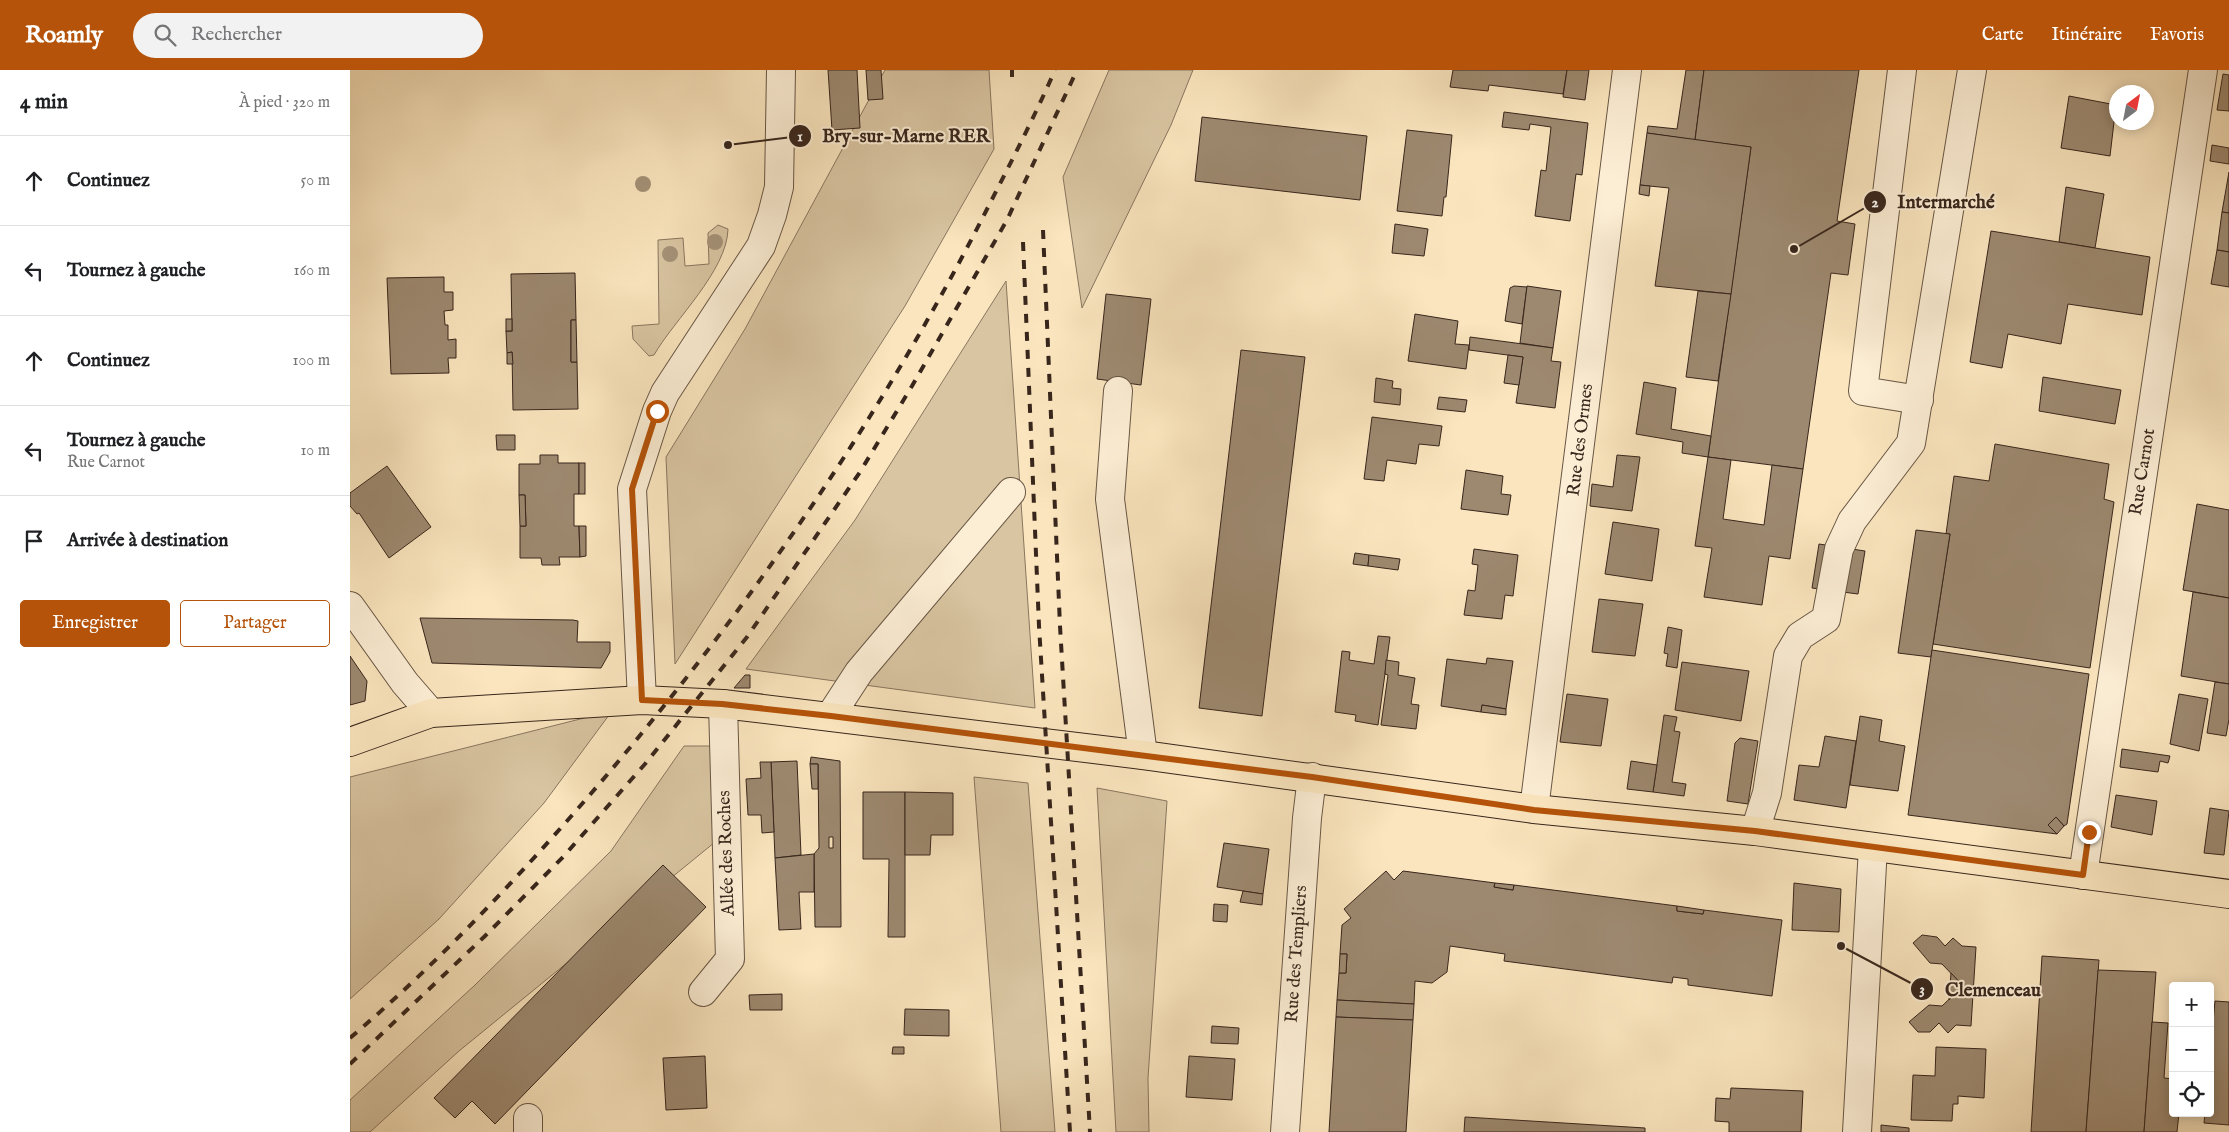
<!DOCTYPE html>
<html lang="fr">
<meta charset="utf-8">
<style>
body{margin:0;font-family:"IM FELL English",serif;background:#f2f2f2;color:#202124}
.controls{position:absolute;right:15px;bottom:15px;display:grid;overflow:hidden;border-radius:5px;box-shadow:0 2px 12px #0003}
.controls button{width:45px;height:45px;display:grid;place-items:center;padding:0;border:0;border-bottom:1px solid #e0e0e0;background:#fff;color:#202124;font:25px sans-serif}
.compass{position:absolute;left:1759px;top:15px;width:45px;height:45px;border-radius:50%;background:#fff;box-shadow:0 2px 12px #0003;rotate:32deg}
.stop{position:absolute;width:15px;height:15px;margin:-11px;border:4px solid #b45309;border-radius:50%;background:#fff}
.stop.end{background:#b45309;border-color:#fff;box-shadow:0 1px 5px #0008}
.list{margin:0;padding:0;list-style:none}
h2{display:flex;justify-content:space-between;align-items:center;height:65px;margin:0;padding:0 20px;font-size:21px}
h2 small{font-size:16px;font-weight:400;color:#757577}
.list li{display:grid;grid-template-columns:32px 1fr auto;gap:15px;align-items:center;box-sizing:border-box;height:90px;padding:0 20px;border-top:1px solid #e0e0e0}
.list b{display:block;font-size:19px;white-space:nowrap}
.list p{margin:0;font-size:16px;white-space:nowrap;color:#757577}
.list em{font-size:16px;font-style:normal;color:#757577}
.actions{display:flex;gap:10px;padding:15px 20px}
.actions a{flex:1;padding:11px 0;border:1px solid #b45309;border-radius:5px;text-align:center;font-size:18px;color:#b45309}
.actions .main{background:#b45309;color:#fff}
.icon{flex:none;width:28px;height:28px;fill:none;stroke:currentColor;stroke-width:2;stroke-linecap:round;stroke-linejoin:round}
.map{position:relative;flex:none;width:1879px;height:1062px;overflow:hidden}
header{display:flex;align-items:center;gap:30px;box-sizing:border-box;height:70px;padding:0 25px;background:#b45309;color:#fff}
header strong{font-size:24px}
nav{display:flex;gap:28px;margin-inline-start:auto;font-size:18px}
.search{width:350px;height:45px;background:#f2f2f2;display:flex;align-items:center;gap:12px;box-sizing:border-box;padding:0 18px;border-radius:28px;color:#757577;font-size:19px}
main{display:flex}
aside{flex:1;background:#fff}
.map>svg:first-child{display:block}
</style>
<header>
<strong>Roamly</strong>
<div class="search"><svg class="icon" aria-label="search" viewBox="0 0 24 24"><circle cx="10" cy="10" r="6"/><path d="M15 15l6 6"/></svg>Rechercher</div>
<nav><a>Carte</a><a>Itinéraire</a><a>Favoris</a></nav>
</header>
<main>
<aside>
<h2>4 min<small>À pied · 320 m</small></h2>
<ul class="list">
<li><svg class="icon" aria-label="ahead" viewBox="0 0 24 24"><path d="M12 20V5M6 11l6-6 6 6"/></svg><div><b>Continuez</b></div><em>50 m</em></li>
<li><svg class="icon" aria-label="left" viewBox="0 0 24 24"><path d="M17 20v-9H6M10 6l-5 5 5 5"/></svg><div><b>Tournez à gauche</b></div><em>160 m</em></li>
<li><svg class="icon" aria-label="ahead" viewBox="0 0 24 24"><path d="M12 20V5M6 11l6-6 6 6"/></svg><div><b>Continuez</b></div><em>100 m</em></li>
<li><svg class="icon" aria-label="left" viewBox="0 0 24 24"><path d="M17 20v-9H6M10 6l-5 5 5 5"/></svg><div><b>Tournez à gauche</b><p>Rue Carnot</p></div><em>10 m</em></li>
<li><svg class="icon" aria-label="arrive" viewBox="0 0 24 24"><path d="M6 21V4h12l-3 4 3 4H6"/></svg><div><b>Arrivée à destination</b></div></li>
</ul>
<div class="actions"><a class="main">Enregistrer</a><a>Partager</a></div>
</aside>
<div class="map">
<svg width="1879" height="1062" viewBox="0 0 1879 1062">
<rect width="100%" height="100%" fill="#fae5be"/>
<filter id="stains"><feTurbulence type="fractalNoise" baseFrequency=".004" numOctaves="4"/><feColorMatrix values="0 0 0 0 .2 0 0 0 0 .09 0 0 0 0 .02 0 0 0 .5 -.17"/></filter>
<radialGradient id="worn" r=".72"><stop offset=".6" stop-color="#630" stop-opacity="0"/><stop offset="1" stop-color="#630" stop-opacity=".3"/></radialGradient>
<g fill="#d9c5a2" stroke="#88765f">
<polygon points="535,0 639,0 644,79 555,236 325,594 316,387 395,259"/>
<polygon points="759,0 843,0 821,55 732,238 713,107"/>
<path d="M368,155L378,159C377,201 324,250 304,285L299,286L283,269L282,256L309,254L308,170L333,168L335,196L359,194L358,163Z"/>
<polygon points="656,211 685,638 396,599 505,450"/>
<polygon points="262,641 194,733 89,849 0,929 0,707"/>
<polygon points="334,676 372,676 370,768 109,981 20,1062 0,1062 0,1030 125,915 261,781"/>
<polygon points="624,707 678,713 705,1062 651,1062"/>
<polygon points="747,718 817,731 798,1008 799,1062 766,1062"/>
</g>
<g fill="#9d8970" stroke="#38261c" fill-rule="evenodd">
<polygon points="478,0 507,0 510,58 482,60"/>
<polygon points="516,0 531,0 533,29 518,30"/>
<polygon points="1103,0 1217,0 1213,24 1139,15 1138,21 1100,17"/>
<polygon points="1217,0 1239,0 1235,30 1213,27"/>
<polygon points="1336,0 1354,0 1345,70 1297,63 1298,56 1327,59"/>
<polygon points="1354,0 1509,0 1487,151 1505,154 1498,205 1481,203 1453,399 1358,387 1401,77 1345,70"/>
<polygon points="1873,4 1879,5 1879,41 1867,40"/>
<polygon points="1719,26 1766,35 1760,86 1711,78"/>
<polygon points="1154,42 1238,53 1232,105 1226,104 1220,151 1185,146 1191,100 1196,101 1201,57 1180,54 1179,60 1152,57"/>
<polygon points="852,47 1017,66 1010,130 845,111"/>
<polygon points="1057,60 1102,65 1096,127 1094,127 1092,146 1047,141"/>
<polygon points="1297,63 1401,77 1381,224 1305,216 1319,118 1290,115"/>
<polygon points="1862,75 1879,78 1879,94 1860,91"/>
<polygon points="1879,102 1879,143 1872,142"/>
<polygon points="1290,115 1300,116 1299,126 1289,124"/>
<polygon points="1716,117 1754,124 1745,178 1709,172"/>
<polygon points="1872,142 1879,143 1879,182 1867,180"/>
<polygon points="1045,154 1078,159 1074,186 1042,183"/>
<polygon points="1641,161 1800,187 1792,245 1718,234 1711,274 1658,264 1652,298 1620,292"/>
<polygon points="1867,180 1879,182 1879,217 1861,214"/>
<polygon points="225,203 226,250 221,250 221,292 227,292 228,339 163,340 162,282 157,283 156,261 162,261 161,204"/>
<polygon points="94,207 94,222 103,222 103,240 94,241 95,255 98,255 98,270 106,269 106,288 98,288 99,303 41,304 37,208"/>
<polygon points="1164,216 1177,217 1172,254 1155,251 1160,218"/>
<polygon points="1177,216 1211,221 1203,278 1170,273"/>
<polygon points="1348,221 1381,224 1368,311 1336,307"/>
<polygon points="756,224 801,229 791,315 747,309"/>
<polygon points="1065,244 1108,251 1105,274 1119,275 1116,299 1058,291"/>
<rect x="156" y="249" width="6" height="12"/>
<polygon points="221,250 226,250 227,292 221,292"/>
<polygon points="1120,267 1203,278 1201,291 1211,292 1205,338 1166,333 1173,287 1119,280"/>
<polygon points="891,280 955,287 912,646 849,638"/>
<polygon points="162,282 163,294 157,294 157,283"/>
<polygon points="1158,285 1173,287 1169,315 1154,313"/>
<polygon points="1693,307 1771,320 1765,354 1689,341"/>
<polygon points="1026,308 1043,311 1042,318 1051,319 1050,335 1024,332"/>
<polygon points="1294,312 1326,318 1321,359 1361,366 1358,387 1332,383 1333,372 1286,364"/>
<polygon points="1089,327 1117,330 1115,342 1087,339"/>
<polygon points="1022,347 1092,356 1089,376 1069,374 1066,394 1037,390 1034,411 1014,409"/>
<polygon points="146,365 165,365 165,380 147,380"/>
<polygon points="1645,374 1759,394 1754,429 1764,432 1740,598 1583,574 1600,464 1596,464 1604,406 1639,411"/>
<polygon points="190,385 208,385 208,393 229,393 229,424 224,424 224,456 229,456 230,487 209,487 210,495 192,495 191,488 170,488 170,456 176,456 175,425 169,425 169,394 190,394"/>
<polygon points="1267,385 1290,387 1282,441 1240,436 1242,414 1263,417"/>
<polygon points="1358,387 1381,390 1373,449 1414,455 1422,395 1453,399 1440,489 1419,486 1412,535 1354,527 1362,478 1345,476"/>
<rect x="229" y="393" width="6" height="31"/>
<polygon points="37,396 81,457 39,488 9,443 7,444 0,436 0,423"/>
<polygon points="1116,400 1153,406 1151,424 1161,425 1158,445 1111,439"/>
<polygon points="169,425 175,425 176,456 170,456"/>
<polygon points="1847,434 1879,440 1879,528 1833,520"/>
<polygon points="1263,452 1309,459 1302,511 1255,504"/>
<polygon points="229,456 236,456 236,486 230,487"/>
<polygon points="1566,460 1600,464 1581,587 1548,583"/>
<polygon points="1469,474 1515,481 1508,524 1462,518"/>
<polygon points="1124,479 1168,485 1163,526 1155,525 1152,549 1114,545 1118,520 1125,521 1128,495 1122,494"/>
<polygon points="1005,483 1019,485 1018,496 1003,494"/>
<polygon points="1019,485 1050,489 1048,500 1018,496"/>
<polygon points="1843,522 1879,528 1879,614 1831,606"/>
<polygon points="1249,529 1293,534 1285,586 1242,582"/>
<polygon points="70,548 223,550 228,551 227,572 260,572 260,582 251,598 82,593"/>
<polygon points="1318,557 1332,560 1327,598 1316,596 1318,584 1314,583"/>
<polygon points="1028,566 1040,567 1028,655 1005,651 1006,645 985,642 992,581 1000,582 999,590 1024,594"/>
<polygon points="1582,580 1739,604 1717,754 1714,756 1706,747 1698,755 1707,764 1558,745"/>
<polygon points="0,586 17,611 15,631 0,635"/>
<polygon points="1137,588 1163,591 1156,639 1132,635 1131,642 1091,636 1097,589 1136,594"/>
<polygon points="1036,590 1049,592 1048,605 1065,608 1061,634 1069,635 1066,659 1031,655 1038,605 1035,604"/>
<polygon points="1332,592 1399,601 1391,651 1325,640"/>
<polygon points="395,605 400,605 400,618 384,618"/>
<polygon points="1865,612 1879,614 1879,649 1876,666 1857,663"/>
<polygon points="1217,624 1258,629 1251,676 1210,672"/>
<polygon points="1829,624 1858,629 1849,681 1820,674"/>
<polygon points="1132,635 1156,639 1156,645 1131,642"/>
<polygon points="1314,645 1327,647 1324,661 1330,662 1322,712 1336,714 1334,726 1303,722"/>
<polygon points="1510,646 1532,650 1529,671 1555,676 1548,721 1500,715"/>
<polygon points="1475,666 1506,671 1496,738 1444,730 1449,695 1469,697"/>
<polygon points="1390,668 1408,671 1398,734 1377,731 1385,673"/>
<polygon points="1772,679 1820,686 1818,693 1810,691 1808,702 1770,697"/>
<path d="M461,687L490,691L491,857H465L464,784L469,778L468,694H460ZM479,767H483V778H479Z"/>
<polygon points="447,691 451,785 425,788 421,692"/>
<polygon points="1281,691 1307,695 1303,722 1277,719"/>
<polygon points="410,692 421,692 424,762 412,763 411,745 398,745 396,709 411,708"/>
<polygon points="460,694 468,694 468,719 462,719"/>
<polygon points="513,722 555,722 555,867 538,867 539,789 513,789"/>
<polygon points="555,722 603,723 603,765 581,765 580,785 555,785"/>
<polygon points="1766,725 1807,731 1802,765 1761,757"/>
<polygon points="1860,738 1879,741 1874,785 1854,783"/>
<polygon points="1706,747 1714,756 1707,764 1698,755"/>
<polygon points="874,773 919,779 913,824 867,817"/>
<polygon points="464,784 464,822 449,822 451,859 429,860 425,788"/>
<polygon points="313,795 356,837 145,1054 122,1031 105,1048 84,1028"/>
<polygon points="1036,801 1044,810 1053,801 1145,813 1144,817 1163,820 1164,815 1327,836 1327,841 1353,844 1354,840 1432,850 1422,926 1338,915 1338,909 1323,907 1322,913 1154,891 1155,884 1100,876 1097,902 1082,913 1065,911 1064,934 987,930 989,903 996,903 997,884 990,884 992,855 1001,848 994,839"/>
<polygon points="1145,813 1164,815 1163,820 1144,817"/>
<polygon points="1444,813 1491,819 1489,862 1442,860"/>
<polygon points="893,821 913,824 912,835 890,832"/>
<polygon points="864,834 878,835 877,852 863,851"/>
<polygon points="1327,836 1354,840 1353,844 1327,841"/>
<polygon points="1572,865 1587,867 1595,876 1603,868 1612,876 1626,877 1621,956 1606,955 1598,963 1589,953 1580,962 1568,962 1559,952 1579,935 1592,936 1613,916 1592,894 1580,893 1563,873"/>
<polygon points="990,884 997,884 996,903 989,903"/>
<polygon points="1692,886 1749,890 1736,1062 1681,1062"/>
<polygon points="1748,900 1806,902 1794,1062 1736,1062"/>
<polygon points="1601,903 1613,916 1599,930"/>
<polygon points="432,924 432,940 400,940 399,925"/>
<polygon points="987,930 1064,934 1063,950 986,947"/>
<polygon points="1865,931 1879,932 1879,1055 1854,1053 1855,1043 1860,1043 1860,983"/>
<polygon points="555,939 599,940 599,966 554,965"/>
<polygon points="986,947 1063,950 1056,1062 979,1062"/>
<polygon points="1802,952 1818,953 1814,1008 1823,1009 1823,1043 1829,1043 1827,1062 1794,1062"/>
<polygon points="862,956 889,958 888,974 861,973"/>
<polygon points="543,977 554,977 554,984 542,984"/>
<polygon points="1586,977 1636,979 1634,1028 1608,1026 1608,1034 1603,1034 1602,1051 1561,1050 1563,1005 1585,1006"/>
<polygon points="355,986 357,1038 316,1040 313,988"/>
<polygon points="839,986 885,989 882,1030 836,1027"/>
<polygon points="1381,1018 1453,1021 1451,1062 1379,1062 1379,1052 1365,1051 1366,1028 1380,1029"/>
<polygon points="1115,1047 1295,1058 1295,1062 1114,1062"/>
<polygon points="1531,1055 1559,1058 1559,1062 1531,1062"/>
</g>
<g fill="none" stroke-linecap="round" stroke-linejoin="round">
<g stroke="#685644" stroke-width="30">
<g id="minor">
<polyline points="1552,0 1513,321 1569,330"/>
<polyline points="768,321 760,429 793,685"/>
<polyline points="0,536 55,613 81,643"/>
<polyline points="292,630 282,419 307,341 315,323 411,176 422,145 429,117 431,0"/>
<polyline points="481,645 509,602 661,422"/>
<polyline points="1184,739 1277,0"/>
<polyline points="1405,761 1417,723 1438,586 1450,566 1476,549 1489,479 1502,451 1561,373 1622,0"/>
<polyline points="1733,805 1853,0"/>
<polyline points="353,922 380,889 373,634"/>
<polyline points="178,1048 178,1062"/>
<polyline points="935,1062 957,748 962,707"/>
<polyline points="1507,1062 1523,777"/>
</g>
</g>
<g stroke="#38261c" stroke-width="30">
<polyline id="major" points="0,672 81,643 292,630 373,634 793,685 1184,739 1405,761 1879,824"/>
</g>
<use href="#minor" stroke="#fceed5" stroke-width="28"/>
<use href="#major" stroke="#fae5be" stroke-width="28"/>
<g stroke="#38261c" stroke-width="4" stroke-dasharray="9 9" stroke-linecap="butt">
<polyline points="662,0 662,7"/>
<polyline points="693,160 710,556 740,1062"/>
<polyline points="673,172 689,556 720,1062"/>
<path d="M0,968C86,895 165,811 238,727C392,549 526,356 633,147C658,98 683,50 705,0"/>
<polyline points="0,994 135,866 213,787 295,694 397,567 510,402 562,316 657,150 727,0"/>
</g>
</g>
<g fill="#a59278">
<circle cx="293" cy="114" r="8"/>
<circle cx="365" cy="172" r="8"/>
<circle cx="320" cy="184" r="8"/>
</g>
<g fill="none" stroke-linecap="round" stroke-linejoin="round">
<polyline stroke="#b45309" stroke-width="6" points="307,341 282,419 292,630 372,634 481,646 962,707 1184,740 1405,761 1733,805 1739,762"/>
</g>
<g text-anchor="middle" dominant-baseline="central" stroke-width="4" stroke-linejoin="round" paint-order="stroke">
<g font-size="18" fill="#38261c" stroke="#fceed5">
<text transform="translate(1231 370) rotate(-83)">Rue des Ormes</text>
<text transform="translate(1793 402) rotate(-81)">Rue Carnot</text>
<text transform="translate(377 783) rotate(-92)">Allée des Roches</text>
<text transform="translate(947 884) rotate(-86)">Rue des Templiers</text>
</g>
</g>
<path fill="none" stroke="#38261c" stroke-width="2" d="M378 75L450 66M1444 179L1525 132M1491 876L1572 919"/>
<g fill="#38261c" stroke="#fceed5" stroke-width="2">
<circle cx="378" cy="75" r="5"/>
<circle cx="1444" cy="179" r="5"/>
<circle cx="1491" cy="876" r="5"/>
<circle cx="450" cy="66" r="12"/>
<circle cx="1525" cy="132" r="12"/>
<circle cx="1572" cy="919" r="12"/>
</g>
<g font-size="15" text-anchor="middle" font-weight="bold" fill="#fff">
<text x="450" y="71">1</text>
<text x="1525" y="137">2</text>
<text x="1572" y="924">3</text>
</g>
<g font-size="19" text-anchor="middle" font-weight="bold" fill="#38261c" stroke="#fceed5" stroke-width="4" stroke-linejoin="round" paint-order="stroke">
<text x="556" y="72">Bry-sur-Marne RER</text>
<text x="1596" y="138">Intermarché</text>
<text x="1643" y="926">Clemenceau</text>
</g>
<rect width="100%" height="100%" filter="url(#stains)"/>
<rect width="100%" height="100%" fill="url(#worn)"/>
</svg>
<div class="controls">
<button>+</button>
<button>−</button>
<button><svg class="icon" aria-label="locate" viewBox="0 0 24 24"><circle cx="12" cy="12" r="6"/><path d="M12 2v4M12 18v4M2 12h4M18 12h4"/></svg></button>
</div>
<svg class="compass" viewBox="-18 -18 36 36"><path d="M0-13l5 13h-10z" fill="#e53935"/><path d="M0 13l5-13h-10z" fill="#757577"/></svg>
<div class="stop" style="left:307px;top:341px"></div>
<div class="stop end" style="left:1739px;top:762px"></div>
</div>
</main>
